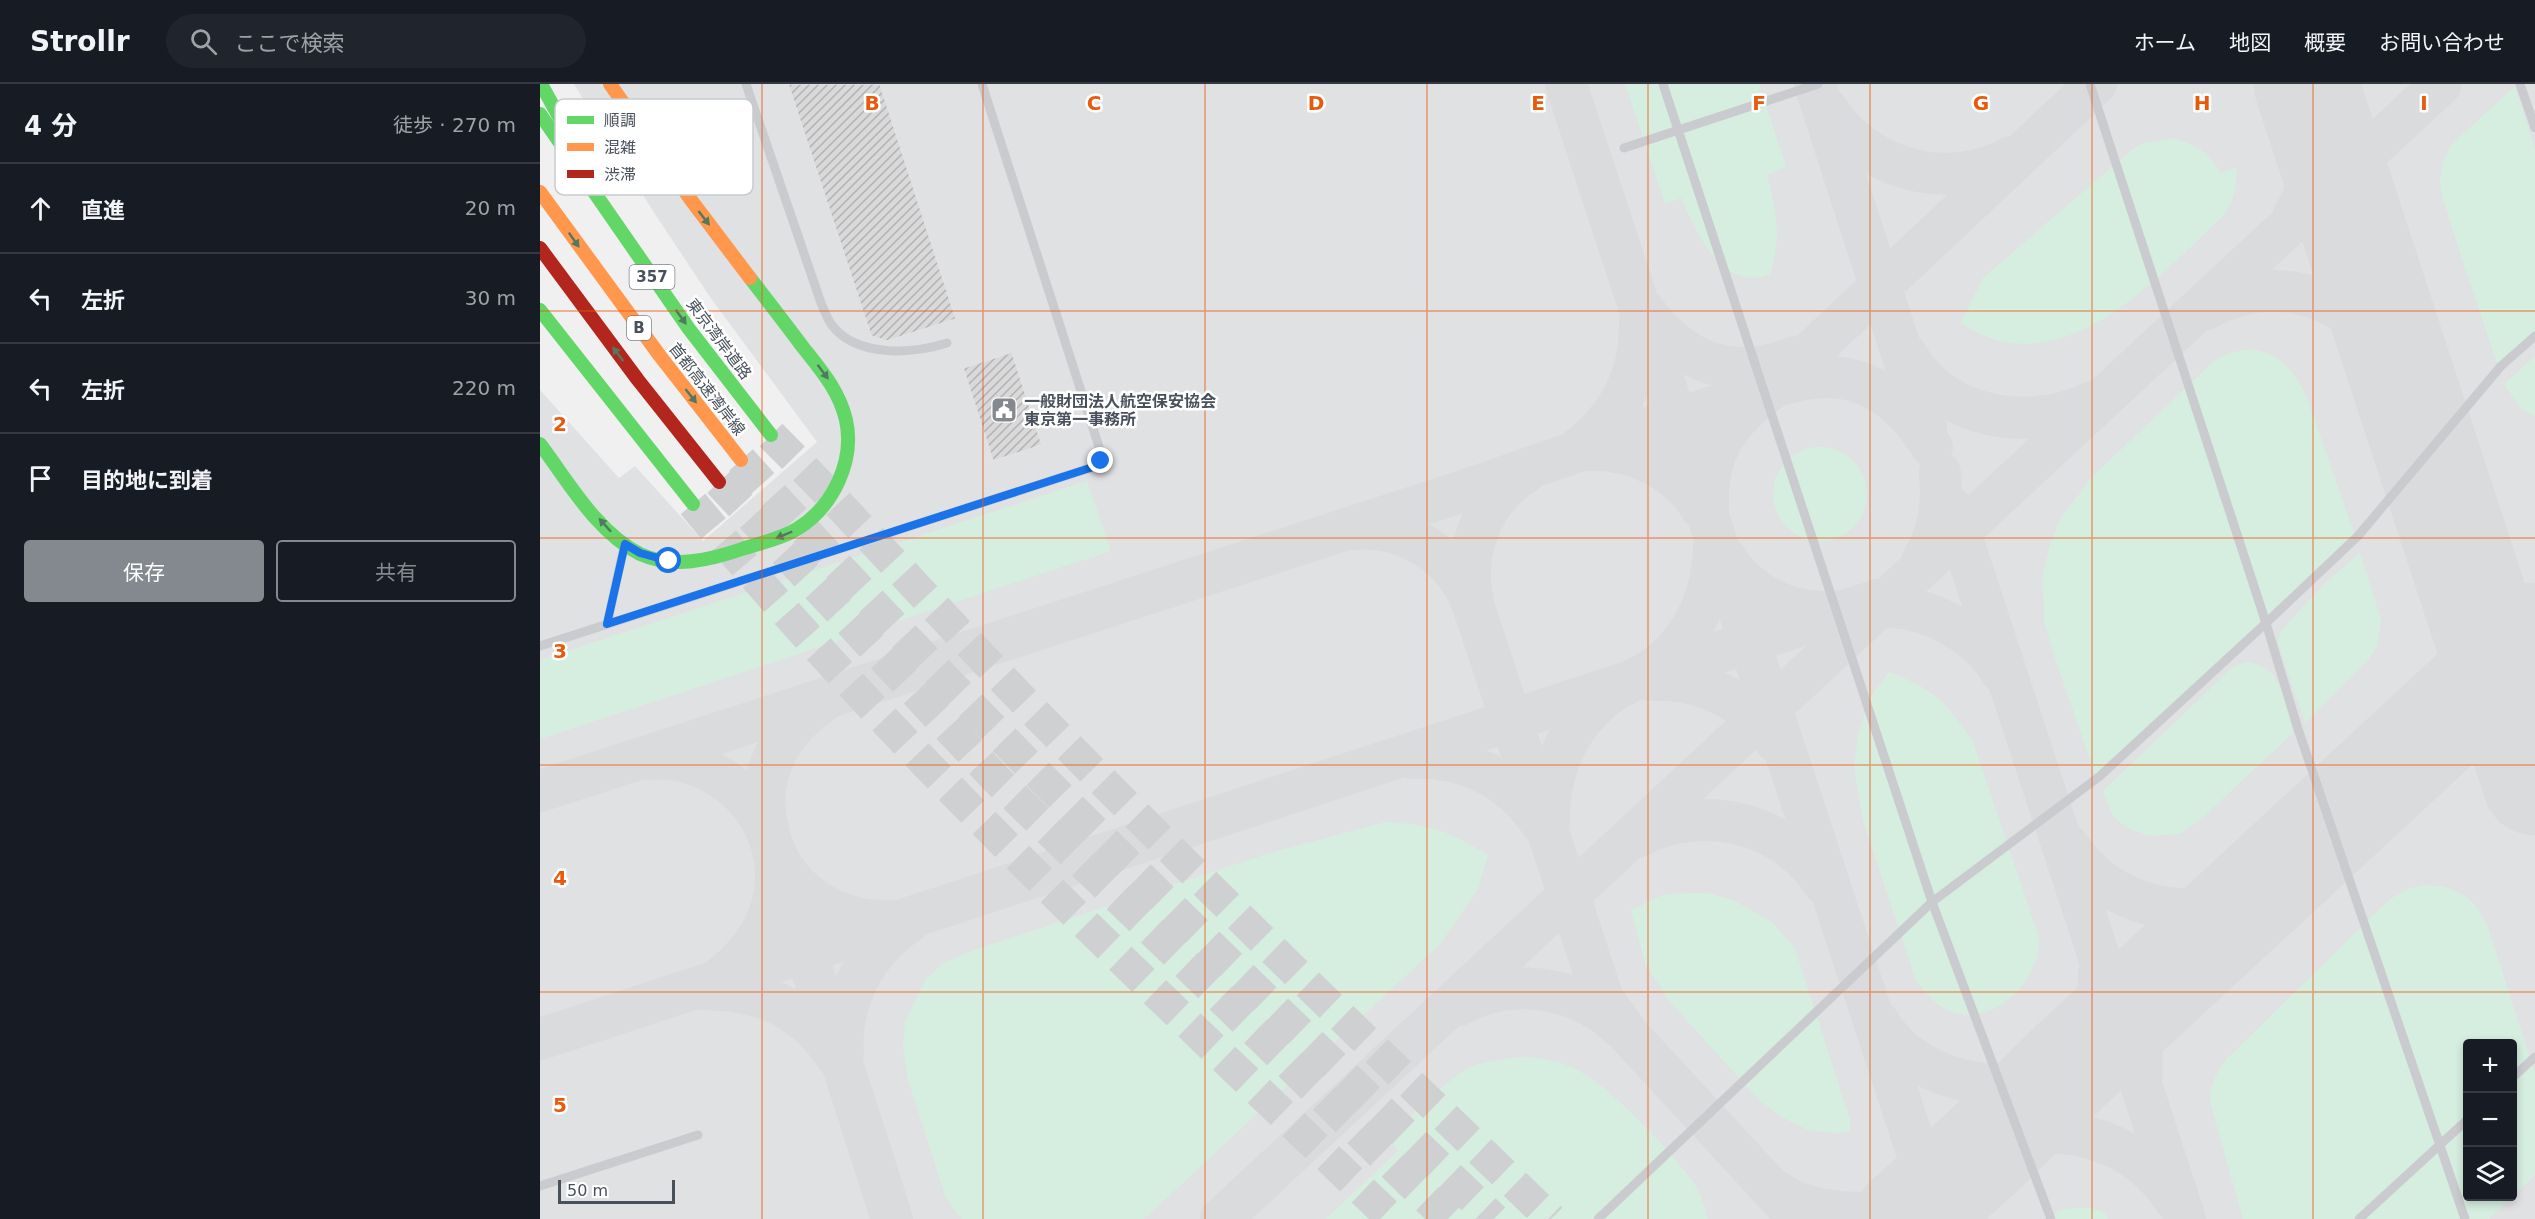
<!DOCTYPE html>
<html lang="ja">
<meta charset="utf-8">
<style>
body{margin:0;font-family:"DejaVu Sans","Noto Sans JP",sans-serif;background:#20242c;color:#f1f3f6}
.controls{position:absolute;right:18px;bottom:18px;display:grid;overflow:hidden;border-radius:6px;box-shadow:0 3px 9px #0003}
.controls button{width:54px;height:54px;display:grid;place-items:center;padding:0;border:0;border-bottom:2px solid #363941;background:#171b24;color:#f1f3f6;font:30px sans-serif}
.scale{position:absolute;left:18px;bottom:15px;width:117px;box-sizing:border-box;padding-left:6px;border:3px solid #48515b;border-top:0;font-size:16px;line-height:21px;white-space:nowrap;color:#48515b;-webkit-text-stroke:4px #fff;paint-order:stroke}
.stop{position:absolute;width:18px;height:18px;margin:-14px;border:4px solid #1a73e8;border-radius:50%;background:#fff}
.stop.end{background:#1a73e8;border-color:#fff;box-shadow:0 2px 6px #0008}
.list{margin:0;padding:0;list-style:none}
h2{display:flex;justify-content:space-between;align-items:center;height:78px;margin:0;padding:0 24px;font-size:26px}
h2 small{font-size:20px;font-weight:400;color:#9ea1a6}
.list li{display:grid;grid-template-columns:39px 1fr auto;gap:18px;align-items:center;box-sizing:border-box;height:90px;padding:0 24px;border-top:2px solid #363941}
.list b{display:block;font-size:22px;white-space:nowrap}
.list em{font-size:20px;font-style:normal;color:#9ea1a6}
.actions{display:flex;gap:12px;padding:18px 24px}
.actions a{flex:1;padding:14px 0;border:2px solid #83898f;border-radius:6px;text-align:center;font-size:21px;color:#83898f}
.actions .main{background:#83898f;color:#fff}
.icon{flex:none;width:33px;height:33px;fill:none;stroke:currentColor;stroke-width:2;stroke-linecap:round;stroke-linejoin:round}
.map{position:relative;flex:none;width:1995px;height:1135px;overflow:hidden}
header{display:flex;align-items:center;gap:36px;box-sizing:border-box;height:84px;padding:0 30px;background:#171b24;border-bottom:2px solid #363941}
header strong{font-size:28px}
nav{display:flex;gap:33px;margin-inline-start:auto;font-size:21px}
.search{width:420px;height:54px;background:#20242c;display:flex;align-items:center;gap:15px;box-sizing:border-box;padding:0 21px;border-radius:33px;color:#9ea1a6;font-size:22px}
main{display:flex}
aside{flex:1;background:#171b24}
.map>svg:first-child{display:block}
</style>
<header>
<strong>Strollr</strong>
<div class="search"><svg class="icon" aria-label="search" viewBox="0 0 24 24"><circle cx="10" cy="10" r="6"/><path d="M15 15l6 6"/></svg>ここで検索</div>
<nav><a>ホーム</a><a>地図</a><a>概要</a><a>お問い合わせ</a></nav>
</header>
<main>
<aside>
<h2>4 分<small>徒歩 · 270 m</small></h2>
<ul class="list">
<li><svg class="icon" aria-label="ahead" viewBox="0 0 24 24"><path d="M12 20V5M6 11l6-6 6 6"/></svg><div><b>直進</b></div><em>20 m</em></li>
<li><svg class="icon" aria-label="left" viewBox="0 0 24 24"><path d="M17 20v-9H6M10 6l-5 5 5 5"/></svg><div><b>左折</b></div><em>30 m</em></li>
<li><svg class="icon" aria-label="left" viewBox="0 0 24 24"><path d="M17 20v-9H6M10 6l-5 5 5 5"/></svg><div><b>左折</b></div><em>220 m</em></li>
<li><svg class="icon" aria-label="arrive" viewBox="0 0 24 24"><path d="M6 21V4h12l-3 4 3 4H6"/></svg><div><b>目的地に到着</b></div></li>
</ul>
<div class="actions"><a class="main">保存</a><a>共有</a></div>
</aside>
<div class="map">
<svg width="1995" height="1135" viewBox="0 0 1995 1135">
<defs>
<pattern id="building-hatch" width="6" height="6" patternUnits="userSpaceOnUse" patternTransform="scale(1.5)"><rect width="6" height="6" fill="#d9d9da"/><path d="M-1 1l2-2M0 6l6-6M5 7l2-2" fill="none" stroke="#b2b2b4"/></pattern>
</defs>
<rect width="100%" height="100%" fill="#f0f0f0"/>
<path fill="#e0e1e3" fill-rule="evenodd" d="M34,0H1995V1135H0V306L79,394L95,382L163,457L277,358L170,213L113,127ZM1928,960H1972V1112H1928Z"/>
<g fill="#d5eee0" fill-rule="evenodd">
<path d="M1085,0H1219L1246,83L1227,91C1236,127 1242,153 1230,190C1181,208 1158,150 1141,114L1125,120Z"/>
<polygon points="1975,2 1995,65 1995,255 1960,288 1925,184 1902,112 1900,98 1903,79 1911,61"/>
<path d="M1633,55C1654,59 1670,69 1680,89L1696,84C1698,103 1693,117 1683,132C1615,195 1522,306 1421,239L1443,194L1593,65L1604,59Z"/>
<path d="M1710,265C1742,270 1751,285 1766,311L1816,455L1557,696L1512,565L1504,537L1503,490L1509,464L1520,435L1553,392L1675,276L1693,268Z"/>
<polygon points="1995,272 1995,332 1981,325 1964,300"/>
<circle cx="1280" cy="410" r="47"/>
<polygon points="547,397 571,467 0,655 0,576"/>
<polygon points="1820,469 1841,535 1837,563 1827,577 1765,639 1738,559 1740,548 1785,499"/>
<path d="M1707,578C1744,583 1744,618 1753,649L1661,735L1640,750L1609,752L1586,743L1573,732L1563,707L1694,582Z"/>
<path d="M1349,588C1394,605 1407,619 1433,658L1499,854C1500,895 1456,943 1412,928C1396,922 1384,908 1375,894L1323,736L1314,683L1318,651L1330,614Z"/>
<path d="M846,738C894,741 907,747 948,771L938,805L901,859L604,1135H422L406,1114L368,996L363,963L365,938L385,896L404,879L434,866L730,769Z"/>
<path d="M1885,801C1918,802 1936,814 1948,844L1995,989V1091L1949,1135H1703L1670,1018C1670,1001 1676,989 1687,975L1850,815L1868,805ZM1928,960H1972V1112H1928Z"/>
<polygon points="1145,809 1169,809 1195,817 1233,839 1255,865 1310,1036 1310,1047 1294,1049 1268,1046 1242,1033 1220,1017 1130,918 1105,879 1091,826 1122,811"/>
<path d="M983,973C1001,975 1020,977 1036,985C1071,1003 1132,1068 1155,1101C1161,1110 1165,1124 1168,1135H786L858,1067L847,1054C868,1035 910,992 933,982C949,976 966,975 983,973Z"/>
<polygon points="1533,1124 1551,1124 1566,1129 1568,1135 1508,1135 1518,1127"/>
</g>
<g fill="none" stroke-linecap="round" stroke-linejoin="round">
<g stroke="#dadbdc" stroke-width="42">
<polyline points="1026,0 1399,1135"/>
<polyline points="1275,0 1386,344"/>
<path d="M1287,25C1326,86 1407,108 1472,73"/>
<path d="M1753,132C1776,96 1779,58 1772,18"/>
<path d="M1666,225C1749,181 1830,222 1866,303"/>
<path d="M1104,226C1142,279 1193,299 1255,273"/>
<path d="M1366,270C1402,335 1489,349 1552,318"/>
<polyline points="1231,305 1556,0"/>
<path d="M1040,363C1080,332 1100,292 1100,241"/>
<path d="M1046,366C1090,364 1138,384 1161,424"/>
<path d="M1168,422C1166,370 1185,341 1225,310"/>
<polyline points="1412,424 1645,1135"/>
<path d="M815,445C861,441 908,468 928,509C933,520 937,533 941,545L1063,915L1088,950L1259,1135"/>
<path d="M1185,473C1204,506 1243,527 1281,528C1304,529 1327,522 1350,523C1392,524 1440,551 1461,588"/>
<path d="M1382,477C1399,449 1403,421 1400,389"/>
<path d="M933,520C922,470 941,416 985,389"/>
<path d="M1110,596C1160,594 1208,615 1236,658"/>
<polyline points="1945,610 1995,572"/>
<polyline points="1866,672 1995,524"/>
<path d="M873,674C925,671 973,696 1001,739"/>
<path d="M109,675C156,671 201,698 223,739C231,754 234,771 244,785C268,821 308,838 350,837"/>
<path d="M0,707C302,608 606,511 908,412C1000,381 1091,347 1184,320C1216,310 1251,294 1285,293C1333,292 1368,324 1392,363"/>
<path d="M1009,737C1008,689 1027,642 1066,612C1080,601 1098,595 1113,585C1154,556 1173,511 1174,462"/>
<path d="M1099,752C1163,719 1245,738 1284,800"/>
<polyline points="230,755 352,1135"/>
<path d="M1527,760C1570,826 1654,844 1722,804"/>
<path d="M182,892C215,867 238,830 236,786C235,767 227,748 225,728C220,684 245,643 281,619"/>
<path d="M164,905C220,906 263,922 295,971"/>
<path d="M919,921C971,892 1037,902 1080,943"/>
<path d="M1338,937C1369,989 1434,1008 1490,997C1504,994 1518,991 1529,983C1551,967 1559,915 1559,890"/>
<polyline points="0,955 1338,516"/>
<path d="M303,969C299,917 326,866 369,838"/>
<path d="M1602,989C1599,952 1611,919 1632,889"/>
<path d="M1236,1107C1277,1135 1349,1135 1391,1112"/>
<polyline points="681,1135 1901,0"/>
<path d="M1414,1135C1418,1116 1424,1090 1436,1074C1443,1066 1459,1061 1469,1057C1531,1035 1599,1061 1634,1115"/>
</g>
<g stroke="#dadbdc" stroke-width="105">
<polyline points="1766,0 1995,699"/>
<polyline points="1367,1135 1437,1073 1530,982 1995,551"/>
</g>
</g>
<g fill="url(#building-hatch)" stroke="#e1e2e3" stroke-width="1.5">
<polygon points="248,0 340,0 416,235 347,257 331,252"/>
<polygon points="472,268 502,361 453,377 423,284"/>
</g>
<g fill="none" stroke-linecap="round" stroke-linejoin="round">
<g stroke="#ced0d2" stroke-width="32" stroke-dasharray="32 16" stroke-linecap="butt">
<path d="M231,351C328,448 418,551 515,649C677,814 844,974 1011,1135"/>
<path d="M201,376C439,642 697,888 954,1135"/>
<polyline points="179,398 456,695 908,1135"/>
<path d="M153,420C365,677 612,904 852,1135"/>
</g>
<g stroke="#cacbce" stroke-width="9">
<path d="M206,0L281,219C284,226 287,234 291,240C316,274 372,270 407,259"/>
<polyline points="1123,0 1392,818 1511,1135"/>
<polyline points="1550,0 1726,539 1758,645 1925,1135"/>
<polyline points="1980,0 1995,44"/>
<polyline points="1084,64 1278,0"/>
<polyline points="67,540 84,463"/>
<polyline points="0,562 553,383 561,377 561,369 442,0"/>
<polyline points="1972,994 1995,973"/>
<polyline points="0,1102 158,1051"/>
<polyline points="1058,1135 1392,818 1560,692 1726,539 1818,452 1961,282 1995,252"/>
<polyline points="1819,1135 1928,1035"/>
</g>
<g stroke="#63d668" stroke-width="14">
<polyline points="1,0 27,47"/>
<polyline points="0,30 149,245 231,351"/>
<polyline points="0,226 153,420"/>
<path d="M0,360C28,397 57,449 100,470C133,485 170,476 202,465C220,459 241,455 257,445C293,423 315,377 306,336C299,306 280,285 262,262C245,239 227,216 210,194"/>
</g>
<g stroke="#ff974d" stroke-width="14">
<polyline points="70,0 151,116 210,194"/>
<polyline points="0,108 120,272 201,376"/>
</g>
<polyline stroke="#b3261e" stroke-width="14" points="0,164 98,296 179,398"/>
</g>
<defs><path id="oneway-solid" d="M-6-.8H1V-3.2L6.5 0L1 3.2V.8H-6Z" transform="scale(1.5)"/></defs>
<g fill="#50795f">
<use href="#oneway-solid" transform="translate(164 134) rotate(52)"/>
<use href="#oneway-solid" transform="translate(34 156) rotate(55)"/>
<use href="#oneway-solid" transform="translate(141 233) rotate(54)"/>
<use href="#oneway-solid" transform="translate(78 270) rotate(-127)"/>
<use href="#oneway-solid" transform="translate(283 288) rotate(53)"/>
<use href="#oneway-solid" transform="translate(151 312) rotate(52)"/>
<use href="#oneway-solid" transform="translate(65 441) rotate(-132)"/>
<use href="#oneway-solid" transform="translate(244 451) rotate(157)"/>
</g>
<g fill="none" stroke-linecap="round" stroke-linejoin="round">
<polyline stroke="#1a73e8" stroke-width="8" points="129,477 100,469 85,460 67,540 553,383 561,377"/>
</g>
<path fill="none" stroke="#e8590c" stroke-width="1.5" stroke-opacity="0.55" d="M222,0V1135M443,0V1135M665,0V1135M887,0V1135M1108,0V1135M1330,0V1135M1552,0V1135M1773,0V1135M0,227H1995M0,454H1995M0,681H1995M0,908H1995"/>
<defs>
<g id="civic-square" transform="scale(1.35)"><rect x="-9" y="-9" width="18" height="18" rx="4" fill="#83898f" stroke="#fff"/><path d="M-.6-6.5H3V-4.5H.6V-3L4-1V1h2V6H-6V1h2V-1L-.6-3ZM-1.2 2.5V6h2.4V2.5Z" fill="#fff"/></g>
</defs>
<g fill-rule="evenodd">
<use href="#civic-square" x="464" y="326"/>
</g>
<g text-anchor="middle" dominant-baseline="central" stroke-width="5" stroke-linejoin="round" paint-order="stroke">
<g fill="#fff" stroke="#7f858c" stroke-width="1.5">
<rect x="89.5" y="181" width="45" height="24" rx="4.5"/>
<rect x="87" y="232" width="24" height="24" rx="4.5"/>
</g>
<g font-size="15" font-weight="bold" fill="#48515b">
<text x="112" y="193">357</text>
<text x="99" y="244">B</text>
</g>
<g font-size="16" fill="#48515b" stroke="#fff">
<text transform="translate(179 255) rotate(53)">東京湾岸道路</text>
<text transform="translate(167 305) rotate(52)">首都高速湾岸線</text>
</g>
<g font-size="16" font-weight="bold" fill="#48515b" stroke="#fff" text-anchor="start">
<text x="484" y="317">一般財団法人航空保安協会<tspan x="484" dy="18">東京第一事務所</tspan></text>
</g>
</g>
<rect x="15" y="15" width="198" height="96" rx="9" fill="#fff" stroke="#c8cbce" stroke-width="1.5"/>
<rect x="27" y="32" width="27" height="8" fill="#63d668"/>
<rect x="27" y="59" width="27" height="8" fill="#ff974d"/>
<rect x="27" y="86" width="27" height="8" fill="#b3261e"/>
<g font-size="16" fill="#48515b">
<text x="64" y="42">順調</text>
<text x="64" y="69">混雑</text>
<text x="64" y="96">渋滞</text>
</g>
<g font-size="20" text-anchor="middle" font-weight="bold" fill="#e8590c" stroke="#fff" stroke-width="5" stroke-linejoin="round" paint-order="stroke">
<text x="332" y="26">B</text>
<text x="554" y="26">C</text>
<text x="776" y="26">D</text>
<text x="998" y="26">E</text>
<text x="1219" y="26">F</text>
<text x="1441" y="26">G</text>
<text x="1662" y="26">H</text>
<text x="1884" y="26">I</text>
<text x="20" y="347">2</text>
<text x="20" y="574">3</text>
<text x="20" y="801">4</text>
<text x="20" y="1028">5</text>
</g>
</svg>
<div class="controls">
<button>+</button>
<button>−</button>
<button><svg class="icon" aria-label="layers" viewBox="0 0 24 24"><path d="M12 4l9 5-9 5-9-5zM3 14l9 5 9-5"/></svg></button>
</div>
<div class="scale">50 m</div>
<div class="stop" style="left:129px;top:477px"></div>
<div class="stop end" style="left:561px;top:377px"></div>
</div>
</main>
